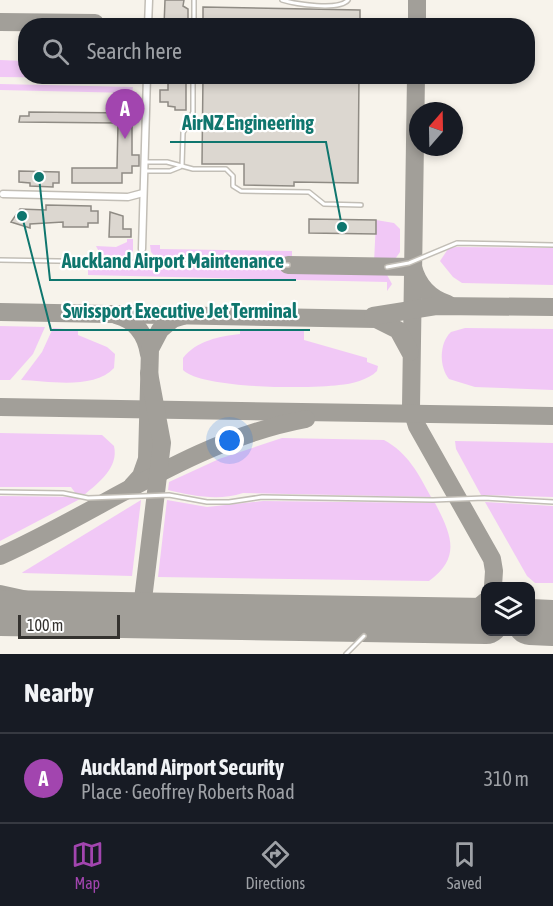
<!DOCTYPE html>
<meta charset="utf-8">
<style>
body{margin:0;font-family:"Asap Condensed",sans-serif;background:#242831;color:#f1f3f6}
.controls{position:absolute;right:18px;bottom:18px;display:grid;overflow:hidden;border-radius:12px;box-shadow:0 3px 9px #0003}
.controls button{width:54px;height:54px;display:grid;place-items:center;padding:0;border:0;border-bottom:2px solid #363941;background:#171b24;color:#f1f3f6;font:30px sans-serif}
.compass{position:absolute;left:409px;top:102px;width:54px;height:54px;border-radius:50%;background:#171b24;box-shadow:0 3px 9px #0003;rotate:20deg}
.scale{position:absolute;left:18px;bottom:15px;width:102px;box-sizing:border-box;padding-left:6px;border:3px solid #34322f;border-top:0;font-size:16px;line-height:21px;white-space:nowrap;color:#34322f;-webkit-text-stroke:4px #fff;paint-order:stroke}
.you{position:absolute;left:230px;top:441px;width:21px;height:21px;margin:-15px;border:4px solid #fff;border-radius:50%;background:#1a73e8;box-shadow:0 0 0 9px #1a73e833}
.badge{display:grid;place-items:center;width:39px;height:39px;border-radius:50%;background:#a245af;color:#fff;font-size:20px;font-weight:700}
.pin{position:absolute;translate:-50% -50px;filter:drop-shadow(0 2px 3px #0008)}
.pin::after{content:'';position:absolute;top:32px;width:21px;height:18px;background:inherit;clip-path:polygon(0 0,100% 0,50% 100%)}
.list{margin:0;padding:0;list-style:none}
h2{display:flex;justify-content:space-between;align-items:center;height:78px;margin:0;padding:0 24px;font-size:26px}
h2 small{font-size:20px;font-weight:400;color:#9ea1a6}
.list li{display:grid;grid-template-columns:39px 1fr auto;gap:18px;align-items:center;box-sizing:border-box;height:90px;padding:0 24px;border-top:2px solid #363941}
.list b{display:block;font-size:22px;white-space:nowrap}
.list p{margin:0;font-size:20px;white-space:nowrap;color:#9ea1a6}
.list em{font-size:20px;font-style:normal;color:#9ea1a6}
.icon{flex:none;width:33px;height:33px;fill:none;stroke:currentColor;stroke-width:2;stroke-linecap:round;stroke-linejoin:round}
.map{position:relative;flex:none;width:553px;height:654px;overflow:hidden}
.search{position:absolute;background:#171b24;box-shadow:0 3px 9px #0003;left:18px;right:18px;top:18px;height:66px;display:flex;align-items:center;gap:15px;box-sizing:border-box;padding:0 21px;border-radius:24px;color:#9ea1a6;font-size:22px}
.sheet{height:168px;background:#171b24}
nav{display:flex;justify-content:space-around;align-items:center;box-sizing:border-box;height:84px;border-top:2px solid #363941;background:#171b24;font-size:16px;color:#9ea1a6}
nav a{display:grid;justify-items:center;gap:3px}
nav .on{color:#a245af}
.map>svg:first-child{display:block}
</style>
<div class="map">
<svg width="553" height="654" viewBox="0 0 553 654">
<rect width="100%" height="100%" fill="#f7f3eb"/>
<g fill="#f1c8f6">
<polygon points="0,60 25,61 26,76 90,78 0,77"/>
<polygon points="0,84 133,87 132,93 0,90"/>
<polygon points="376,220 394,223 400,229 400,252 393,262 374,263"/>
<path d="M127,239H133V252L123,260C111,259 101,258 96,246L116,247L127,242Z"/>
<polygon points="150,245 160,245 160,249 292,251 292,261 157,259 151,252"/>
<polygon points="456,247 553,248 553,285 462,283 453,277 440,261 448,249"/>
<polygon points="95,265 148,269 161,267 381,270 386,273 392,284 387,291 387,282 88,275 88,270"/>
<polygon points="0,326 45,327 33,354 10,380 0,380"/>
<path d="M53,328L78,330V335L107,347L115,354L114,368C94,390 48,381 21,380L42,352Z"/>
<path d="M465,328L553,329V390L475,387L449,379C439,367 439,343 451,332Z"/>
<path d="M240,331H304V340L367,358V362L378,366L377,371C368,380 352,384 339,385C311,389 202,389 183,370V358C196,341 220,336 240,334Z"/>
<path d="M0,433L102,435L114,446C119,468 98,483 84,495L76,494L71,487H0Z"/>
<path d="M282,438L384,440C408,453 418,473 431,497L243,493C218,501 194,496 168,490L169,482L219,459Z"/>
<polygon points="455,441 553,443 553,497 481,495 456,449"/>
<polygon points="0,496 78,497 80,499 0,541"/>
<polygon points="141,500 132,576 22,573 23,572"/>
<path d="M167,500L207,507L263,501L435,503C451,534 462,557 429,581L158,577Z"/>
<polygon points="485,502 553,506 553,583 535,583 527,576"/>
</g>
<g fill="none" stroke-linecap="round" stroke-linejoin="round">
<g stroke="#a29f99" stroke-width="18">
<polyline points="0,22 95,23"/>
<polyline points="417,26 417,0"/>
<polyline points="416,76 411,407 417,426 492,559 494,571 493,586"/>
<path d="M288,265L413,267C418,286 429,298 448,304"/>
<polyline points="0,312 376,319 398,330 410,352"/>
<path d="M116,315C136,320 146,335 149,354"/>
<polyline points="373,316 436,306 553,307"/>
<polyline points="0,407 553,416"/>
<polyline points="132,486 141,476 147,459 150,349 160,330 173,319 183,316"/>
<path d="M0,556C103,510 193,440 306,419"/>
<polyline points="0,594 96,615"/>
<polyline points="141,616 162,443 149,373"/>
<polyline points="455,621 467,617 486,601"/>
</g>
<g stroke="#a29f99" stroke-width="46">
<polyline points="0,613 486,621"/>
<polyline points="530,622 553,623"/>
</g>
</g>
<g fill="#dcd7d0" stroke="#8f8b84" stroke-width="1.5">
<polygon points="165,0 184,0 183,6 188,9 188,26 164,26"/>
<polygon points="203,7 360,10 360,26 203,26"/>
<polygon points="168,76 186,76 186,110 175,110 175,107 168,106 168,102 160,102 160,90 168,90"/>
<polygon points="203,76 359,76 358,183 294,182 294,186 244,185 244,164 202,164"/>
<polygon points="29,112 132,113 132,155 139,155 139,166 132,166 132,173 122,173 122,183 72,183 72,168 117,168 118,123 19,122 20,116 29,116"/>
<polygon points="19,171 59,172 59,183 53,183 53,187 30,186 30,183 19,182"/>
<polygon points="46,205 91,206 91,211 98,211 98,223 88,223 88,227 63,227 63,222 30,224 30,228 11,222 20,209 46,210"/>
<polygon points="110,212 123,216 123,229 131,229 131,237 109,237"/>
<polygon points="309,219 376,220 376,234 309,233"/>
</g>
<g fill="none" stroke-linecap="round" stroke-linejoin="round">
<g stroke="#c2beb6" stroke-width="6">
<g id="lane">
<path d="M282,0C295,4 339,11 348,0"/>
<polyline points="194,26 194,0"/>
<polyline points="146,162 167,162 193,169 226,169 233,176 233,186 241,191 309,192 324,204 361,205"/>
<polyline points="182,166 183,133 193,112 193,76"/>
<polyline points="146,171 170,171 180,167"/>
<polyline points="0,260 288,265"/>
<polyline points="387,267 409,263 457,243 553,245"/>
<polyline points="0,492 63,493 88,498 169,495 207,502 229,502 262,497 433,500 484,498 553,502"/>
<polyline points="346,654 364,636"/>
</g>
</g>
<g stroke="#c2beb6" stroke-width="9">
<g id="street">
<polyline points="148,26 149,0"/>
<polyline points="3,194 128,197 143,193"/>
<polyline points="142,249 147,76"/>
</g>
</g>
<use href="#lane" stroke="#fff" stroke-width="3"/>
<use href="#street" stroke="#fff" stroke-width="6"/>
</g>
<path fill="none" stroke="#0f766e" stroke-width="2" d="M342 227L326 142H170M39 177L50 280H296M22 216L51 330H310"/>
<g fill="#0f766e" stroke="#fff" stroke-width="2">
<circle cx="342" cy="227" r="6"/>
<circle cx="39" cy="177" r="6"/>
<circle cx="22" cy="216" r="6"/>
</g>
<g font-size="20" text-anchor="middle" font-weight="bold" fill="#0f766e" stroke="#fff" stroke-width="4.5" stroke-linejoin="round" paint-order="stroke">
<text x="248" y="130">AirNZ Engineering</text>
<text x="173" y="268">Auckland Airport Maintenance</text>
<text x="180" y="318">Swissport Executive Jet Terminal</text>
</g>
</svg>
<div class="controls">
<button><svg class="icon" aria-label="layers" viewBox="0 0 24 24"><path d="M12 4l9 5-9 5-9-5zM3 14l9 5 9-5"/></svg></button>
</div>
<svg class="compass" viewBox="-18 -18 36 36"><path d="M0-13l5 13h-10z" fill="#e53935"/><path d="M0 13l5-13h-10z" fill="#9ea1a6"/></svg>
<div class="scale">100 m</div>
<div class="you"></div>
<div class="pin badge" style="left:125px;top:139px">A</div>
<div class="search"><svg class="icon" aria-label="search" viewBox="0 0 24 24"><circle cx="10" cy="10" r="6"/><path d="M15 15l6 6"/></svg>Search here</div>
</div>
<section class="sheet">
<h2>Nearby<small></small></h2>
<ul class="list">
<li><span class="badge">A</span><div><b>Auckland Airport Security</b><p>Place · Geoffrey Roberts Road</p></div><em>310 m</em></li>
</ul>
</section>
<nav>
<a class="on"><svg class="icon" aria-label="map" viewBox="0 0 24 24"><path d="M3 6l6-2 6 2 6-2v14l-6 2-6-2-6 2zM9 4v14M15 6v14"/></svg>Map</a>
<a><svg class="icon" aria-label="directions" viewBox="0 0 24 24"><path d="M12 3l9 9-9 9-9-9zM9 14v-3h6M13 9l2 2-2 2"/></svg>Directions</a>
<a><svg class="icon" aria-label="saved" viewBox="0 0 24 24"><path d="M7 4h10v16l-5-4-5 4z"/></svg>Saved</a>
</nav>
